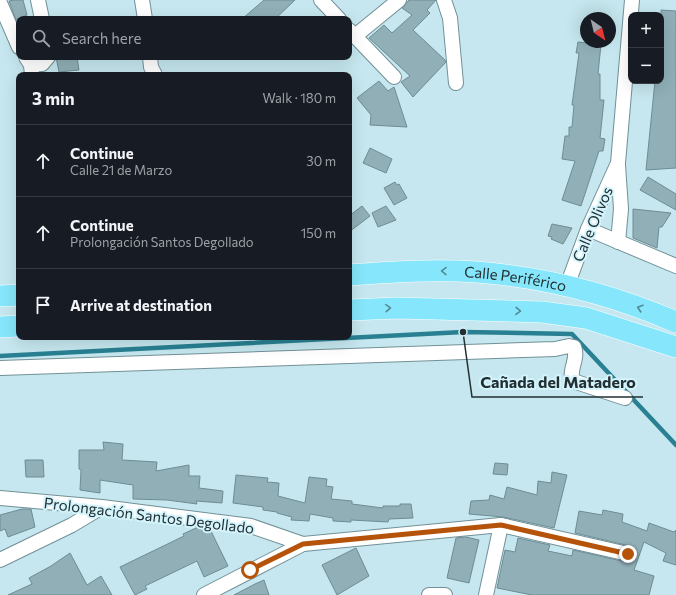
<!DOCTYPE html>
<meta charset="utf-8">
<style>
body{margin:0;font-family:Commissioner,sans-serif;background:#20242c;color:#f1f3f6}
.controls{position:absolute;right:12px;top:12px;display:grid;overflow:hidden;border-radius:8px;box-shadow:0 4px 16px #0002}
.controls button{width:36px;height:36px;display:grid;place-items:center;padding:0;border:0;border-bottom:1px solid #363941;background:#171b24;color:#f1f3f6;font:20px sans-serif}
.compass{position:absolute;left:580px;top:12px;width:36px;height:36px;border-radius:50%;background:#171b24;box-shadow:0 4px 16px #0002;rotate:145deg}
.stop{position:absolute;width:12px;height:12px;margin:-9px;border:3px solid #b45309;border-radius:50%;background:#fff}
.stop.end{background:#b45309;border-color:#fff;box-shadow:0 1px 4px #0008}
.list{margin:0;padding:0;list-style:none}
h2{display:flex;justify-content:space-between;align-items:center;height:52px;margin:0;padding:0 16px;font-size:17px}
h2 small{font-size:13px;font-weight:400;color:#9ea1a6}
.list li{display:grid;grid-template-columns:26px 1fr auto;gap:12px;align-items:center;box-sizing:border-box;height:72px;padding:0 16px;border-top:1px solid #363941}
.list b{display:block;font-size:15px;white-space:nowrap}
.list p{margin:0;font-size:13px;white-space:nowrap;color:#9ea1a6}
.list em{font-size:13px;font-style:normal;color:#9ea1a6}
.icon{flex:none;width:22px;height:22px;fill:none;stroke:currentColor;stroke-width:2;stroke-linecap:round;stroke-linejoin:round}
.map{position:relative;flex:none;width:676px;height:595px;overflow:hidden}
.search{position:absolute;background:#171b24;box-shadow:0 4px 16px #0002;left:16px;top:16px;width:336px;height:44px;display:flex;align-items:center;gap:10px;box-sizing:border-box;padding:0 14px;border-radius:8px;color:#9ea1a6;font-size:15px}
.panel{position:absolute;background:#171b24;box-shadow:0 4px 16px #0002;left:16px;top:72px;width:336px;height:268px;border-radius:8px}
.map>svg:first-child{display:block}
</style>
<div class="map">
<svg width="676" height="595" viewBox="0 0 676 595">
<rect width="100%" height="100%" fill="#c6e7ef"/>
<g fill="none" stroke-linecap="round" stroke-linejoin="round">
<polyline stroke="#288092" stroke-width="4.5" points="0,356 463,332 572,334 676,445"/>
</g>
<g fill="#90afb7" stroke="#6e8c93">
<polygon points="14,0 23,0 27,15 16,20 9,1"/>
<polygon points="264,0 295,0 275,19 242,19"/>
<polygon points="409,0 436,0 427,10 430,13 413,30 445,60 446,62 413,97 401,82 410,76 369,38 384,25 392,33 412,15 402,8"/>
<polygon points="661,10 676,11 676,168 646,170 655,81 661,81"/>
<polygon points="578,42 601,44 598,74 600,74 600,100 604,100 600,138 605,139 603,151 599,151 581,206 562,200 575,161 562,159 565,136 569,136 569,127 572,127 574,105 572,105 579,53 576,53"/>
<polygon points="56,57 77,57 79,70 59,72"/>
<polygon points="379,81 388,91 394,87 407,127 370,125 371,115 357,98"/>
<polygon points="370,148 392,159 386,173 363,163"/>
<polygon points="648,177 676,194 676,210 640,190"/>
<polygon points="395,182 397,185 399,184 407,198 394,205 384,188"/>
<polygon points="362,206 370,216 349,232 349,216"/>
<polygon points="386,206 396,220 378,227 372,213"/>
<polygon points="633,209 671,213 662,227 659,227 657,248 633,238"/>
<polygon points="552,224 572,228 563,244 551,239 552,237 548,236"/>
<polygon points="103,442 123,444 122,460 157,462 156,471 189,465 189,476 200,476 199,488 223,491 222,503 196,501 197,504 167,500 133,499 133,485 100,480 100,493 80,490 81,470 79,469 79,450 104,450"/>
<polygon points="25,460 43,460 44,477 26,477"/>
<polygon points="495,463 508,464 507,475 493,474"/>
<polygon points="552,472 567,475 554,528 503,517 469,514 471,501 489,500 490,495 504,499 507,487 537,495 538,481 551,483"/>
<polygon points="236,475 268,478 267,482 279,483 278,496 305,503 309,477 327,479 326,486 333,487 331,499 352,501 352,504 383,508 383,506 400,506 400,504 411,504 413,518 389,519 388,522 351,520 351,522 333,521 333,518 310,514 309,521 291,520 292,517 277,513 277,512 263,510 263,507 233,503"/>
<polygon points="22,509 31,509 35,527 8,537 5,529 0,531 0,515"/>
<polygon points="603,510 623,514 622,522 647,531 649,523 674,532 676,530 676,565 663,561 666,553 644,542 634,570 654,576 649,595 532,595 497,588 505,550 515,552 518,538 550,545 548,551 572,556 573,550 626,562 634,560 636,552 630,546 575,533 579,511 602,515"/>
<polygon points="196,528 210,529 228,566 204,577 197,561 145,586 147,589 135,595 120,567 184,536 183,534"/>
<polygon points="466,537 479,540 469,583 447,578 456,538"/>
<polygon points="356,548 369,576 337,595 322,565"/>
<polygon points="70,553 87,585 101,576 112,595 8,595 32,584 29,578 51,566"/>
<polygon points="264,580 269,595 234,595 255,584"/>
</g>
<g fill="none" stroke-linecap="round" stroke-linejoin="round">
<g stroke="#729097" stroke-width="16">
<g id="minor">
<polyline points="38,0 42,19"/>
<polyline points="142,0 145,19"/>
<polyline points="321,0 339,19"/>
<polyline points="444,0 450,18 456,83"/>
<polyline points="0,3 19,47"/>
<polyline points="349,30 394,77"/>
<polyline points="355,36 399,0"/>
<polyline points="26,57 31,65 32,75"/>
<polyline points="150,57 151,67 155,75"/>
<polyline points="31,65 42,64 48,57"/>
<polyline points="618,165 621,209 618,242"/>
<polyline points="588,229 676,266"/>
<polyline points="567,286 588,229 618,163 632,0"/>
<path d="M0,368L555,349L569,346L574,347C579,359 568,370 573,381L625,398"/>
<polyline points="0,498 102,507 251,526 303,544 501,525 628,554"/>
<polyline points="0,560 72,525 102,507"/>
<polyline points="204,595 303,544"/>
<polyline points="429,595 445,595"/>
<polyline points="486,595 501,525"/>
</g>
</g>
<g stroke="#fff" stroke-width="22">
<g id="highway">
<path id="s1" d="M349,275C391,272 434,269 476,272C545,277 613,295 676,322"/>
<polyline points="0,296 19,295"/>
<polyline points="349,310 397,308 542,312 586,318 676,347"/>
<polyline points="0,327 19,326"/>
</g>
</g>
<use href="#minor" stroke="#fff" stroke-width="14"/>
<use href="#highway" stroke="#86e6fb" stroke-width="21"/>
</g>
<defs><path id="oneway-chevron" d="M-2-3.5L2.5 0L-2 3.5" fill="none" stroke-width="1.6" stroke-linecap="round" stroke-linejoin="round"/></defs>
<g stroke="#548a96">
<use href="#oneway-chevron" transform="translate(444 271) rotate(-179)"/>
<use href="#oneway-chevron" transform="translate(388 308) rotate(-3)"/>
<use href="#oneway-chevron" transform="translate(640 308) rotate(-162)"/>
<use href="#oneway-chevron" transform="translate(518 311) rotate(2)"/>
</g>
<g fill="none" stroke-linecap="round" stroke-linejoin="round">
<polyline stroke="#b45309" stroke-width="5" points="250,570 303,544 501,525 628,554"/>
</g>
<g text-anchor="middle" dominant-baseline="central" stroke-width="4" stroke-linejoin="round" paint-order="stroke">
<g font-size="15" fill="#232f32" stroke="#d3f4fc">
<text transform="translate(592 224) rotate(-67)">Calle Olivos</text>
<text stroke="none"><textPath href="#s1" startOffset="167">Calle Periférico</textPath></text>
<text transform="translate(149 515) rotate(7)">Prolongación Santos Degollado</text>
</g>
</g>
<path fill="none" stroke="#232f32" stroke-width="1.5" d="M463 332L472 397H643"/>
<circle fill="#232f32" stroke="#d3f4fc" stroke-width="1.5" cx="463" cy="332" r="4"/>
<g font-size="16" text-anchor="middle" font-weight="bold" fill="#232f32" stroke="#d3f4fc" stroke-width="4" stroke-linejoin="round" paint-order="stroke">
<text x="558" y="388">Cañada del Matadero</text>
</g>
</svg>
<div class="controls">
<button>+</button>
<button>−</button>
</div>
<svg class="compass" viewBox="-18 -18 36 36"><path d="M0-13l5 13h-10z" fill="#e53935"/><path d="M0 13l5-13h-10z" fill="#9ea1a6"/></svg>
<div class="stop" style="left:250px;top:570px"></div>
<div class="stop end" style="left:628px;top:554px"></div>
<div class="search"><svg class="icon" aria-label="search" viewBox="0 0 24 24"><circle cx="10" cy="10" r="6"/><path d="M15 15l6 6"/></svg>Search here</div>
<section class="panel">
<h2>3 min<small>Walk · 180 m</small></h2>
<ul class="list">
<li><svg class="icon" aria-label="ahead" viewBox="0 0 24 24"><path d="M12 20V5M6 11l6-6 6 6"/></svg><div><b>Continue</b><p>Calle 21 de Marzo</p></div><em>30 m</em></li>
<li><svg class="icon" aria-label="ahead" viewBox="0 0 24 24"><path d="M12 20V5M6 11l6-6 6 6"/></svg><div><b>Continue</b><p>Prolongación Santos Degollado</p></div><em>150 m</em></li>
<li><svg class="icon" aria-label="arrive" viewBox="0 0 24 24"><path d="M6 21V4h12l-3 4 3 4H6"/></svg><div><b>Arrive at destination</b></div></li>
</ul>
</section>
</div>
